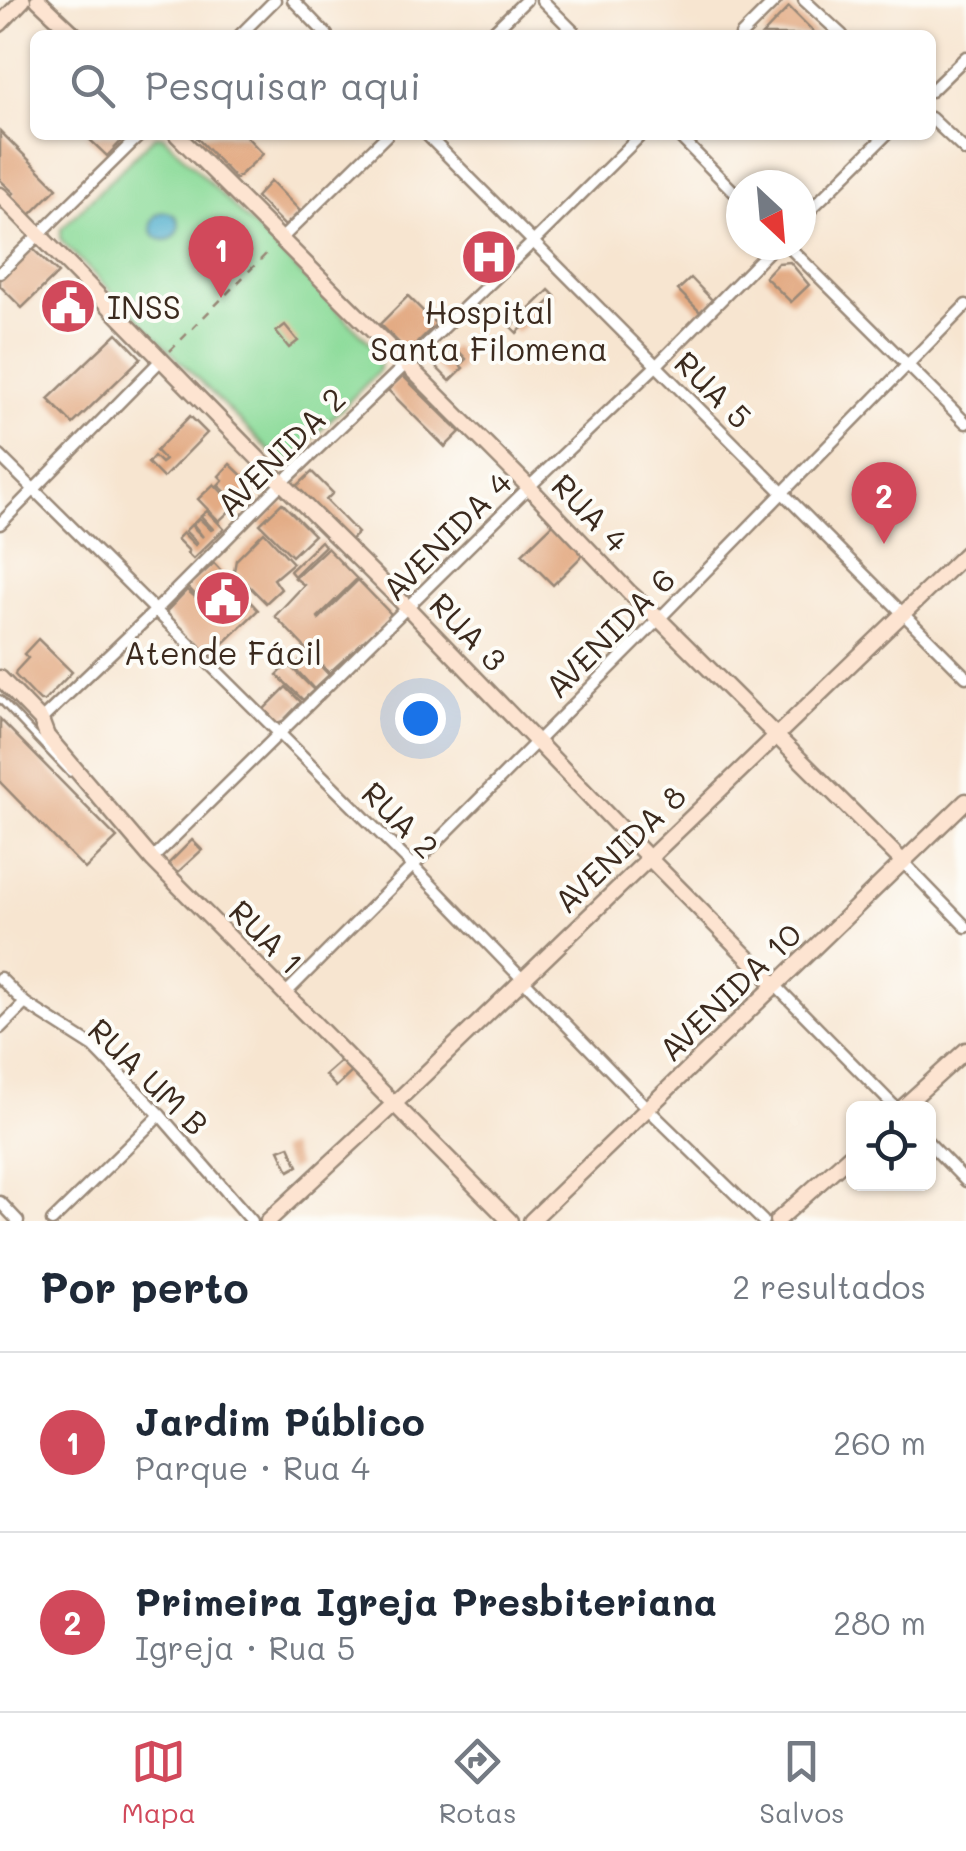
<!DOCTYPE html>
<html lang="pt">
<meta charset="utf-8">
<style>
body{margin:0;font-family:Mali,sans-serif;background:#f6f6f7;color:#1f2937}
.controls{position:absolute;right:30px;bottom:30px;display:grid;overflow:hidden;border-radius:15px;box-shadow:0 2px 8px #0004}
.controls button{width:90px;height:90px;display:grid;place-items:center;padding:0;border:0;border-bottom:2px solid #e0e1e3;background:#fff;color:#1f2937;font:50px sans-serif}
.compass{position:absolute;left:726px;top:170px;width:90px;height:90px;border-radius:50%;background:#fff;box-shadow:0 2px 8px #0004;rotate:154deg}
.you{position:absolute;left:420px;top:718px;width:35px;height:35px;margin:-25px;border:8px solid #fff;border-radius:50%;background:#1a73e8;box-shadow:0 0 0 15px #1a73e833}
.badge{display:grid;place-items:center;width:65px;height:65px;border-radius:50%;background:#d1495b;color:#fff;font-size:32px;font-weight:700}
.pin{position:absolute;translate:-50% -82px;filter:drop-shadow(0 2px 5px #0008)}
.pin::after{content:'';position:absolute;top:52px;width:35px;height:30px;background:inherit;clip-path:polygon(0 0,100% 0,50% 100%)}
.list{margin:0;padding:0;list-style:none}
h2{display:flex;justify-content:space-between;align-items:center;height:130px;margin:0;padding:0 40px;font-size:42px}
h2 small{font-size:32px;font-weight:400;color:#747a83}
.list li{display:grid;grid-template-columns:65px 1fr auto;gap:30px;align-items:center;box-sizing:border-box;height:180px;padding:0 40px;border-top:2px solid #e0e1e3}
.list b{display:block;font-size:38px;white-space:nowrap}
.list p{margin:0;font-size:32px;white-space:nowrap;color:#747a83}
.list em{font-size:32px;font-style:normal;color:#747a83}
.icon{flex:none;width:55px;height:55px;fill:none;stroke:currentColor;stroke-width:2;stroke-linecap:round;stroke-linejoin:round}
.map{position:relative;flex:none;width:966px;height:1221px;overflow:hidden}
.search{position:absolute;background:#fff;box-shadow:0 2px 8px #0004;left:30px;right:30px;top:30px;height:110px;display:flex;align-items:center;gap:25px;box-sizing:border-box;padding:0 35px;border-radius:15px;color:#747a83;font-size:38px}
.sheet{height:490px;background:#fff}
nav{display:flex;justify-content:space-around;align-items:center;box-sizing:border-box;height:140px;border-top:2px solid #e0e1e3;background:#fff;font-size:28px;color:#747a83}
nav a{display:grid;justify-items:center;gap:5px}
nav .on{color:#d1495b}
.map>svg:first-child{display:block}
</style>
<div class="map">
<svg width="966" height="1221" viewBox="0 0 966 1221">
<rect width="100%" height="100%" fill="#fdfcf7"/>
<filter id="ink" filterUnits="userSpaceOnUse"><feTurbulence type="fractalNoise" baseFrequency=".01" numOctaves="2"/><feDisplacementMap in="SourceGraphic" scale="20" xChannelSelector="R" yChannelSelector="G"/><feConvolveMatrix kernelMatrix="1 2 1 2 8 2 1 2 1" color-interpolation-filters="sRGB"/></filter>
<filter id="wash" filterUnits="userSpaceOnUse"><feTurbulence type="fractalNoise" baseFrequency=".0048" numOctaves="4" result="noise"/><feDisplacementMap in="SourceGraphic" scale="40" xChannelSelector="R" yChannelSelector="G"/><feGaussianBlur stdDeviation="2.25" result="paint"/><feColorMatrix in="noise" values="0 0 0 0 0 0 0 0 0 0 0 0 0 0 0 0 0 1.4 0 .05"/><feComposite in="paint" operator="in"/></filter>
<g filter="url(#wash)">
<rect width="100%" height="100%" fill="#f7e5d0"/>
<polygon fill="#8cdb9a" stroke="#64825c" stroke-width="2.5" points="155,136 163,136 381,354 378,372 292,459 279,461 61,241 61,229"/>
<circle fill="#4eadcc" stroke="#446c75" stroke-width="2.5" cx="165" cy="226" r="14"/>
<g id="blocks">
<g fill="#e3ab84">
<polygon points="789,7 817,35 762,35"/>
<polygon points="0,131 57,188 28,217 9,198 14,193 0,180"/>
<polygon points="85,135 127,135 107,156"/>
<polygon points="201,135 245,135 263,154 236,179 197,138"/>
<polygon points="271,181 300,211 285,226 256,197"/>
<polygon points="32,248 58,273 22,308 0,286 0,280"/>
<polygon points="790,262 809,285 791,302 765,277 778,263"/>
<polygon points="691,278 712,300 700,312 678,290"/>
<polygon points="68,286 86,304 60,329 47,315 54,309 48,303 55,297 59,301 67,294 63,290"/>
<polygon points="549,290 555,296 517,333 511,327"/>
<polygon points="408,296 436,324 408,352 380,324"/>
<polygon points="285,325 298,341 289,348 276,332"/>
<polygon points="117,333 141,358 73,424 48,399"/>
<polygon points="454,346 466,359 460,365 463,368 450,381 434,365"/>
<polygon points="402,375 460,432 445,447 387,389"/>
<polygon points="190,416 207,433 163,478 148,463 154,456 161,463 165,460 156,451"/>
<polygon points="230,464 249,482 250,491 238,504 218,485 223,480 219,476"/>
<polygon points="312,472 333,493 326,500 358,533 348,542 296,487"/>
<polygon points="214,484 235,506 219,521 198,499"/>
<polygon points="282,503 314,535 292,556 260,524"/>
<polygon points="207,511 224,529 193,559 187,553 189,551 177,539 183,533 195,545 197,543 185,531 191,525 203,537 193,524 199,518 211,530 213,529 201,516"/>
<polygon points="554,523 584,554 553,585 522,554"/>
<polygon points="264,532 293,563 274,579 281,589 266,603 234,571 236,560"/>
<polygon points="321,541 325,546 294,576 290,571"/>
<polygon points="327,548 357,579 318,617 319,619 358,580 390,613 390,617 329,673 275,616 304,585 295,578"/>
<polygon points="214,563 258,610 210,657 165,613 187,590 207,607 188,587"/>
<polygon points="38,639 72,672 44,701 40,701 15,675 16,671 28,658 24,654"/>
<polygon points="308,653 329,675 314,689 294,667"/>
<polygon points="288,664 314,690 303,700 277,675"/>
<polygon points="286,687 301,702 283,721 277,723 264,709"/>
<polygon points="0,719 117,838 85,869 0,782"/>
<polygon points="192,840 202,850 175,875 167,865"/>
<polygon points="341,1061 352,1072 336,1087 325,1075"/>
<polygon points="289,1146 298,1166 289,1171 279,1150"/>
</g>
</g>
</g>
<g filter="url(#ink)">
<use href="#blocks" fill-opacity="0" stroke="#987" stroke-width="2.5"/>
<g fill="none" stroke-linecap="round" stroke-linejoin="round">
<g stroke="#987" stroke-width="10">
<polyline id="lane" points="0,699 70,773"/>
</g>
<g stroke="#987" stroke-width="15">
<g id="street">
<polyline points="293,0 327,35"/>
<polyline points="542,0 577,35"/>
<polyline points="804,0 842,35"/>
<polyline points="240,35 275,0"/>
<polyline points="490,35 526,0"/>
<polyline points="741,35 776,0"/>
<polyline points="931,91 966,57"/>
<polyline points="931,118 966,151"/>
<polyline points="427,135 966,677"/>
<polyline points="678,135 741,199"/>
<polyline points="801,219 886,135"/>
<polyline points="280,240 387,135"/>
<polyline points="787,245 966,423"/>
<polyline points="0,273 140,135"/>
<polyline points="0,456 412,865 647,1108 763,1221"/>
<polyline points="0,524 162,359"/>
<polyline points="41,720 156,610 282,483 534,241 641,135"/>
<polyline points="152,859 529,487 656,366 775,245"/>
<polyline points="903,862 966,927"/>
<polyline points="0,978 25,1003 94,1047 160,1115 252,1221"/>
<polyline points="775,985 896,1108"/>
<polyline points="286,993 659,619 966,305"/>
<polyline points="0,1028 25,1003"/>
<polyline points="928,1142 966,1181"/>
<polyline points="0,1202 18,1221"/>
<polyline points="52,1221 160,1115"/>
</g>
</g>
<g stroke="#987" stroke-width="19">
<g id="secondary">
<polyline points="38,0 75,35"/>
<polyline points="0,24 23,0"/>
<polyline points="177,135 529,487 629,592 659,619 903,862"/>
<polyline points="0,195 282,483 408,608 649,858 775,985"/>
<polyline points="0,678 41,720 47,736 152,859 510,1221"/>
<polyline points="902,1108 966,1050"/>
<polyline points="268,1221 395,1103 966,553"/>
<polyline points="531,1221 966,801"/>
<polyline points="777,1221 854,1152"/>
</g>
</g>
<polyline stroke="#987" stroke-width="2.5" stroke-dasharray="8 8" stroke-linecap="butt" points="170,351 270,250"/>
<use href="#lane" stroke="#fff" stroke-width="5"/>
<use href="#street" stroke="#fff" stroke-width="10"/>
<use href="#secondary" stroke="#fde4d1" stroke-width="14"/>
</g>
</g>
<defs>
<g id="hospital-disc" transform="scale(2.875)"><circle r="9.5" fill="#d1495b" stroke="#fdfcf7"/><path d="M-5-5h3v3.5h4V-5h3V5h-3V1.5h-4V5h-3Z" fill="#fff"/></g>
<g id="civic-disc" transform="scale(2.875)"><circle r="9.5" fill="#d1495b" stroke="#fdfcf7"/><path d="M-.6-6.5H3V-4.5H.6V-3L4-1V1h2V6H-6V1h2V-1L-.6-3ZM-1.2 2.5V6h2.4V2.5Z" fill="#fff"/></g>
</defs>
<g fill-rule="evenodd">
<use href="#hospital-disc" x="489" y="257"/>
<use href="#civic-disc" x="68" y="306"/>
<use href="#civic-disc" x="223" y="598"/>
</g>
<g text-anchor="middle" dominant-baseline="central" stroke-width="8" stroke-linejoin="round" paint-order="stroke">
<g font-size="32" fill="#3b2a1e" stroke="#fdfcf7">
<text x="107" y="306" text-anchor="start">INSS</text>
<text x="489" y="311">Hospital<tspan x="489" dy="37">Santa Filomena</tspan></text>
<text x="223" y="652">Atende Fácil</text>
</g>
<g font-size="32" fill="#3b2a1e" stroke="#fdfcf7">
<text transform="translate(714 389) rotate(45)">RUA 5</text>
<text transform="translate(280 451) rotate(-45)">AVENIDA 2</text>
<text transform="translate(591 512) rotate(46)">RUA 4</text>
<text transform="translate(446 535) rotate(-45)">AVENIDA 4</text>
<text transform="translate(469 631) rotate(46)">RUA 3</text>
<text transform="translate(609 632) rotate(-45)">AVENIDA 6</text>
<text transform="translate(401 819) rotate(45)">RUA 2</text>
<text transform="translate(619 848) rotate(-44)">AVENIDA 8</text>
<text transform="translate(267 936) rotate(45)">RUA 1</text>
<text transform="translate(729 991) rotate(-44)">AVENIDA 10</text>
<text transform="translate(149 1076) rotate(44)">RUA UM B</text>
</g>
</g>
</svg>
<div class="controls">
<button><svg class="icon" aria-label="locate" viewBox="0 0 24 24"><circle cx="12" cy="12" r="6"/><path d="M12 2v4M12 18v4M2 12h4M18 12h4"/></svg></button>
</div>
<svg class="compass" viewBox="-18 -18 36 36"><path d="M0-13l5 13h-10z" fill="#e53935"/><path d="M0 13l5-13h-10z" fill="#747a83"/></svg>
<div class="you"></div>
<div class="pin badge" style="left:221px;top:298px">1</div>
<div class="pin badge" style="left:884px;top:544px">2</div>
<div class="search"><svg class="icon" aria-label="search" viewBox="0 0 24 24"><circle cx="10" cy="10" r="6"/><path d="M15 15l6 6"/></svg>Pesquisar aqui</div>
</div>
<section class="sheet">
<h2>Por perto<small>2 resultados</small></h2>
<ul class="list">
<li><span class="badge">1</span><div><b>Jardim Público</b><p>Parque · Rua 4</p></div><em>260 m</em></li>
<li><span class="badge">2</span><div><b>Primeira Igreja Presbiteriana</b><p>Igreja · Rua 5</p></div><em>280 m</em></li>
</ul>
</section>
<nav>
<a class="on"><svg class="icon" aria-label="map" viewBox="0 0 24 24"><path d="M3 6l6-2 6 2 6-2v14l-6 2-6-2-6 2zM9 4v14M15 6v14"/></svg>Mapa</a>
<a><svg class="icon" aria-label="directions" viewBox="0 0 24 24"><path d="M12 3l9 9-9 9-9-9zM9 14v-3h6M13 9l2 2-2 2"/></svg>Rotas</a>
<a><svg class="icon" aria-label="saved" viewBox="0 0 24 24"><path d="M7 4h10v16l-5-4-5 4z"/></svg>Salvos</a>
</nav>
